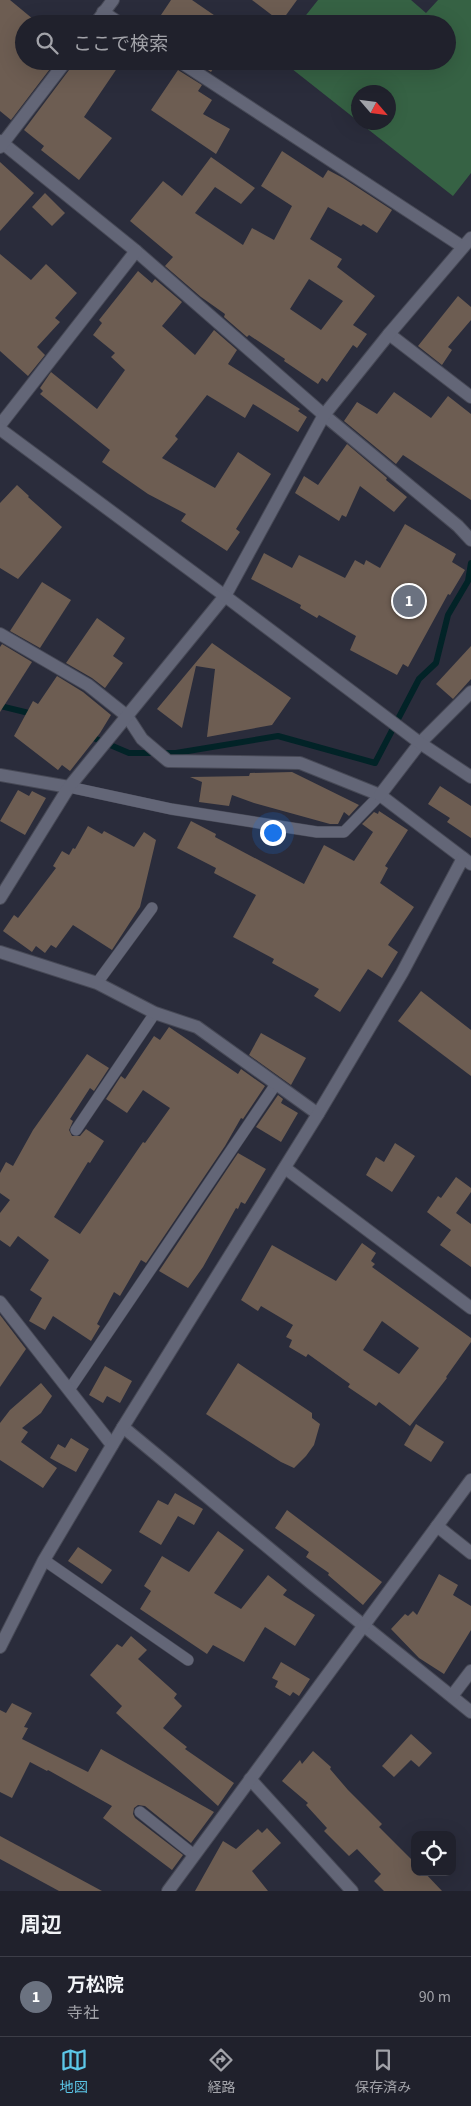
<!DOCTYPE html>
<html lang="ja">
<meta charset="utf-8">
<style>
body{margin:0;font-family:"Source Sans 3","Noto Sans JP",sans-serif;background:#2d2e38;color:#f1f3f6}
.controls{position:absolute;right:15px;bottom:15px;display:grid;overflow:hidden;border-radius:10px;box-shadow:0 5px 20px #0002}
.controls button{width:45px;height:45px;display:grid;place-items:center;padding:0;border:0;border-bottom:1px solid #3d3e48;background:#20212c;color:#f1f3f6;font:25px sans-serif}
.compass{position:absolute;left:351px;top:85px;width:45px;height:45px;border-radius:50%;background:#20212c;box-shadow:0 5px 20px #0002;rotate:118deg}
.you{position:absolute;left:272px;top:832px;width:18px;height:18px;margin:-12px;border:4px solid #fff;border-radius:50%;background:#1a73e8;box-shadow:0 0 0 8px #1a73e833}
.badge{display:grid;place-items:center;width:32px;height:32px;border-radius:50%;background:#5cc7e8;color:#fff;font-size:16px;font-weight:700}
.pin{position:absolute;translate:-50% -50%;border:2px solid #fff;box-shadow:0 1px 5px #0006}
.list{margin:0;padding:0;list-style:none}
h2{display:flex;justify-content:space-between;align-items:center;height:65px;margin:0;padding:0 20px;font-size:21px}
h2 small{font-size:16px;font-weight:400;color:#a2a3a9}
.list li{display:grid;grid-template-columns:32px 1fr auto;gap:15px;align-items:center;box-sizing:border-box;height:80px;padding:0 20px;border-top:1px solid #3d3e48}
.list b{display:block;font-size:19px;white-space:nowrap}
.list p{margin:0;font-size:16px;white-space:nowrap;color:#a2a3a9}
.list em{font-size:16px;font-style:normal;color:#a2a3a9}
.icon{flex:none;width:28px;height:28px;fill:none;stroke:currentColor;stroke-width:2;stroke-linecap:round;stroke-linejoin:round}
.map{position:relative;flex:none;width:471px;height:1891px;overflow:hidden}
.search{position:absolute;background:#20212c;box-shadow:0 5px 20px #0002;left:15px;right:15px;top:15px;height:55px;display:flex;align-items:center;gap:12px;box-sizing:border-box;padding:0 18px;border-radius:28px;color:#a2a3a9;font-size:19px}
.sheet{height:145px;background:#20212c}
nav{display:flex;justify-content:space-around;align-items:center;box-sizing:border-box;height:70px;border-top:1px solid #3d3e48;background:#20212c;font-size:14px;color:#a2a3a9}
nav a{display:grid;justify-items:center;gap:2px}
nav .on{color:#5cc7e8}
.map>svg:first-child{display:block}
</style>
<div class="map">
<svg width="471" height="1891" viewBox="0 0 471 1891">
<rect width="100%" height="100%" fill="#2a2c3b"/>
<polygon fill="#366244" points="318,0 411,0 426,13 438,0 471,0 471,173 453,196 360,123 388,122 388,92 358,92 358,121 282,61 447,61 447,24 299,24"/>
<g fill="none" stroke-linecap="round" stroke-linejoin="round">
<g stroke="#022327" stroke-width="6">
<polyline points="0,706 33,714"/>
<polyline points="89,736 129,753 176,753 278,736 375,763 419,679 436,663 448,615 468,581 471,563"/>
</g>
</g>
<g fill="#6d5d52" fill-rule="evenodd">
<polygon points="0,0 10,0 39,24 24,24 24,61 56,61 11,120 0,111"/>
<polygon points="171,0 192,0 227,24 155,24"/>
<polygon points="252,0 297,0 281,22"/>
<polygon points="74,61 122,61 84,117 112,138 79,180 41,150 44,146 24,130 72,66"/>
<polygon points="194,61 218,61 211,72"/>
<polygon points="178,70 202,85 198,91 212,100 203,114 230,129 216,154 151,110"/>
<path d="M282,151L323,178L328,170L343,178L392,210L377,233L363,224L361,226L328,207L310,239L342,259L337,267L375,296L353,325L367,334L357,348L353,345L327,382L322,378L318,384L284,361L285,359L249,335L247,337L224,317L225,314L201,297L165,266L173,257L130,221L163,181L182,196L211,157L255,188L241,204L215,187L195,213L243,245L252,228L274,240L292,206L261,186ZM309,279L343,301L321,330L290,309Z"/>
<polygon points="0,162 34,193 0,231"/>
<polygon points="45,193 65,213 52,226 32,207"/>
<polygon points="0,254 31,280 46,264 77,293 55,318 60,322 37,347 45,355 28,376 0,351"/>
<polygon points="138,271 152,283 155,279 182,302 162,326 195,355 214,330 237,350 228,364 300,409 298,411 307,417 298,432 253,404 245,418 207,395 175,436 178,439 162,458 215,488 238,452 271,474 236,529 240,532 227,551 181,521 186,514 148,494 102,462 110,450 40,394 43,391 40,388 51,372 97,409 125,370 111,357 115,353 93,335 102,323 99,320"/>
<polygon points="458,296 471,307 471,320 448,347 452,350 442,365 418,346"/>
<polygon points="394,392 431,418 448,396 471,414 471,500 403,455 396,464 344,421 357,402 377,414"/>
<polygon points="347,444 387,478 386,480 407,497 394,512 360,486 346,517 342,515 339,521 295,493 304,476 318,485"/>
<polygon points="17,485 29,496 28,497 62,527 18,579 0,568 0,503"/>
<polygon points="405,524 456,554 452,562 465,570 450,595 448,594 408,667 403,664 397,675 350,650 356,636 319,615 317,618 300,608 301,605 251,579 264,553 292,568 299,555 345,578 355,560 364,565 366,560 380,568"/>
<polygon points="42,582 71,600 40,648 10,631"/>
<polygon points="97,618 125,638 113,656 123,663 105,688 92,678 66,663"/>
<polygon points="212,643 291,698 272,725 207,737 215,669 196,666 182,728 157,709"/>
<polygon points="2,644 32,662 0,712 0,647"/>
<polygon points="471,646 471,679 453,699 436,684"/>
<polygon points="57,676 83,692 111,715 100,733 70,771 62,765 58,770 14,736 33,701 38,704"/>
<polygon points="292,772 359,805 349,816 344,812 338,824 330,824 254,803 232,795 229,806 199,802 202,782 190,777 249,776 250,773"/>
<polygon points="440,786 471,806 471,838 447,822 450,818 428,804"/>
<polygon points="18,790 29,796 32,791 46,798 25,835 0,821"/>
<polygon points="379,811 408,830 385,866 388,868 380,883 414,907 388,945 398,952 382,978 368,969 340,1012 314,996 319,989 272,963 274,959 233,937 256,895 214,873 216,868 177,848 191,821 216,834 215,837 304,884 324,845 354,861 373,832 362,824 374,812 378,814"/>
<polygon points="88,826 102,834 104,831 134,847 144,832 156,840 140,907 112,950 73,925 56,948 51,945 45,953 36,946 32,952 3,931 14,915 18,918 56,868 53,866 62,851 69,855 73,848 75,849"/>
<polygon points="421,991 471,1030 471,1076 398,1021"/>
<polygon points="169,1027 238,1074 241,1069 265,1086 243,1119 241,1118 225,1146 146,1263 141,1260 120,1296 114,1292 97,1324 100,1326 91,1341 53,1316 45,1330 29,1321 42,1298 30,1290 49,1260 18,1236 10,1247 0,1240 0,1213 10,1200 0,1193 0,1173 6,1162 13,1166 33,1130 87,1054 109,1068 94,1091 90,1088 70,1119 73,1121 69,1130 72,1136 80,1136 86,1129 104,1141 90,1163 88,1162 54,1217 80,1234 143,1142 145,1143 170,1108 143,1090 127,1113 106,1099 121,1076 125,1079 154,1036 160,1040"/>
<polygon points="261,1033 306,1058 291,1085 249,1055"/>
<polygon points="278,1095 283,1099 281,1103 298,1113 281,1142 256,1127"/>
<polygon points="395,1143 415,1156 392,1192 366,1175 376,1157 384,1162"/>
<polygon points="238,1153 266,1169 245,1204 241,1202 238,1209 236,1208 203,1267 188,1288 159,1271"/>
<polygon points="456,1177 471,1188 471,1192 456,1213 471,1224 471,1267 440,1245 451,1230 427,1212 438,1196 441,1198"/>
<path d="M362,1243L376,1253L371,1261L375,1264L372,1267L471,1338V1342L446,1377L447,1378L410,1426L379,1402L376,1406L348,1387L350,1384L308,1354L306,1357L289,1347L292,1340L286,1337L293,1325L261,1306L258,1311L241,1300L272,1245L336,1281ZM382,1321L419,1348L399,1374L363,1350Z"/>
<polygon points="0,1315 26,1349 0,1387"/>
<polygon points="238,1363 312,1413 312,1418 320,1424 314,1445 306,1456 294,1468 281,1462 206,1414"/>
<polygon points="105,1366 132,1381 120,1403 107,1396 103,1403 89,1395"/>
<polygon points="41,1383 52,1396 41,1413 22,1428 28,1432 21,1442 57,1468 43,1488 0,1460 0,1423 10,1410"/>
<polygon points="416,1424 444,1442 431,1462 404,1445"/>
<polygon points="71,1438 89,1449 76,1472 50,1458 58,1444 65,1448"/>
<polygon points="175,1493 203,1509 194,1525 178,1516 161,1545 139,1532 158,1500 168,1505"/>
<polygon points="287,1510 382,1582 363,1605 328,1575 329,1573 306,1557 309,1552 275,1528"/>
<polygon points="218,1531 244,1550 214,1593 241,1609 268,1575 287,1590 283,1595 315,1615 295,1646 265,1627 244,1662 213,1645 207,1654 140,1609 151,1591 144,1586 162,1556 189,1572"/>
<polygon points="78,1547 112,1570 102,1584 68,1561"/>
<polygon points="439,1574 458,1585 453,1595 471,1606 471,1630 444,1674 419,1658 391,1629 405,1614 408,1616 413,1611 417,1615"/>
<polygon points="131,1636 147,1650 138,1659 177,1694 174,1698 182,1706 163,1728 187,1747 185,1749 234,1783 218,1806 116,1713 122,1706 90,1675 117,1644 122,1647"/>
<polygon points="281,1662 310,1679 299,1696 293,1692 290,1696 275,1687 278,1681 272,1678"/>
<polygon points="12,1703 32,1713 24,1727 28,1728 22,1739 88,1772 101,1749 214,1812 191,1843 145,1806 138,1805 134,1808 133,1814 135,1818 183,1855 172,1870 103,1818 112,1806 48,1770 47,1771 30,1762 12,1798 0,1792 0,1710 6,1713"/>
<polygon points="411,1734 432,1753 419,1767 411,1760 394,1777 382,1766"/>
<polygon points="313,1751 331,1767 330,1769 348,1790 382,1824 379,1827 415,1863 415,1872 424,1872 442,1891 384,1891 374,1881 381,1874 357,1849 349,1856 324,1831 327,1828 306,1805 308,1803 282,1781 300,1760 302,1764"/>
<polygon points="267,1828 281,1843 252,1871 268,1891 195,1891 223,1841 236,1849 258,1829 262,1833"/>
<polygon points="0,1836 102,1891 59,1891 0,1859"/>
</g>
<g fill="none" stroke-linecap="round" stroke-linejoin="round">
<g stroke="#474956" stroke-width="12">
<g id="lane">
<polyline points="69,787 171,809 317,832 344,832 380,795"/>
<polyline points="97,983 152,908"/>
<polyline points="76,1130 155,1013"/>
<polyline points="69,1390 276,1084"/>
<polyline points="44,1560 188,1660"/>
<polyline points="140,1812 194,1855"/>
</g>
</g>
<g stroke="#474956" stroke-width="14">
<g id="street">
<polyline points="103,12 121,24"/>
<polyline points="95,24 113,0"/>
<polyline points="179,61 463,247"/>
<polyline points="0,141 136,251 324,415 458,526 471,540"/>
<polyline points="0,147 66,61"/>
<polyline points="389,334 471,397"/>
<polyline points="0,425 136,251"/>
<polyline points="0,634 88,685 127,716 142,739 168,761 300,763 380,795 471,864"/>
<polyline points="0,775 69,787"/>
<polyline points="380,795 420,743 471,692"/>
<polyline points="0,898 69,787 225,596 324,415 389,334 471,238"/>
<polyline points="0,952 97,983 155,1013 197,1027 318,1114"/>
<polyline points="285,1168 471,1308"/>
<polyline points="0,1302 112,1445"/>
<polyline points="123,1427 311,1583 471,1712"/>
<polyline points="437,1526 471,1553"/>
<polyline points="0,1647 44,1560 123,1427 318,1114 402,973 463,858"/>
<polyline points="452,1696 471,1671"/>
<polyline points="250,1779 352,1891"/>
<polyline points="168,1891 471,1480"/>
</g>
</g>
<g stroke="#474956" stroke-width="14">
<polyline id="secondary" points="0,429 225,596 420,743 471,777"/>
</g>
<use href="#lane" stroke="#636677" stroke-width="11"/>
<use href="#street" stroke="#636677" stroke-width="12"/>
<use href="#secondary" stroke="#636677" stroke-width="12"/>
</g>
</svg>
<div class="controls">
<button><svg class="icon" aria-label="locate" viewBox="0 0 24 24"><circle cx="12" cy="12" r="6"/><path d="M12 2v4M12 18v4M2 12h4M18 12h4"/></svg></button>
</div>
<svg class="compass" viewBox="-18 -18 36 36"><path d="M0-13l5 13h-10z" fill="#e53935"/><path d="M0 13l5-13h-10z" fill="#a2a3a9"/></svg>
<div class="you"></div>
<div class="pin badge" style="left:409px;top:601px;background:#6b7280">1</div>
<div class="search"><svg class="icon" aria-label="search" viewBox="0 0 24 24"><circle cx="10" cy="10" r="6"/><path d="M15 15l6 6"/></svg>ここで検索</div>
</div>
<section class="sheet">
<h2>周辺<small></small></h2>
<ul class="list">
<li><span class="badge" style="background:#6b7280">1</span><div><b>万松院</b><p>寺社</p></div><em>90 m</em></li>
</ul>
</section>
<nav>
<a class="on"><svg class="icon" aria-label="map" viewBox="0 0 24 24"><path d="M3 6l6-2 6 2 6-2v14l-6 2-6-2-6 2zM9 4v14M15 6v14"/></svg>地図</a>
<a><svg class="icon" aria-label="directions" viewBox="0 0 24 24"><path d="M12 3l9 9-9 9-9-9zM9 14v-3h6M13 9l2 2-2 2"/></svg>経路</a>
<a><svg class="icon" aria-label="saved" viewBox="0 0 24 24"><path d="M7 4h10v16l-5-4-5 4z"/></svg>保存済み</a>
</nav>
